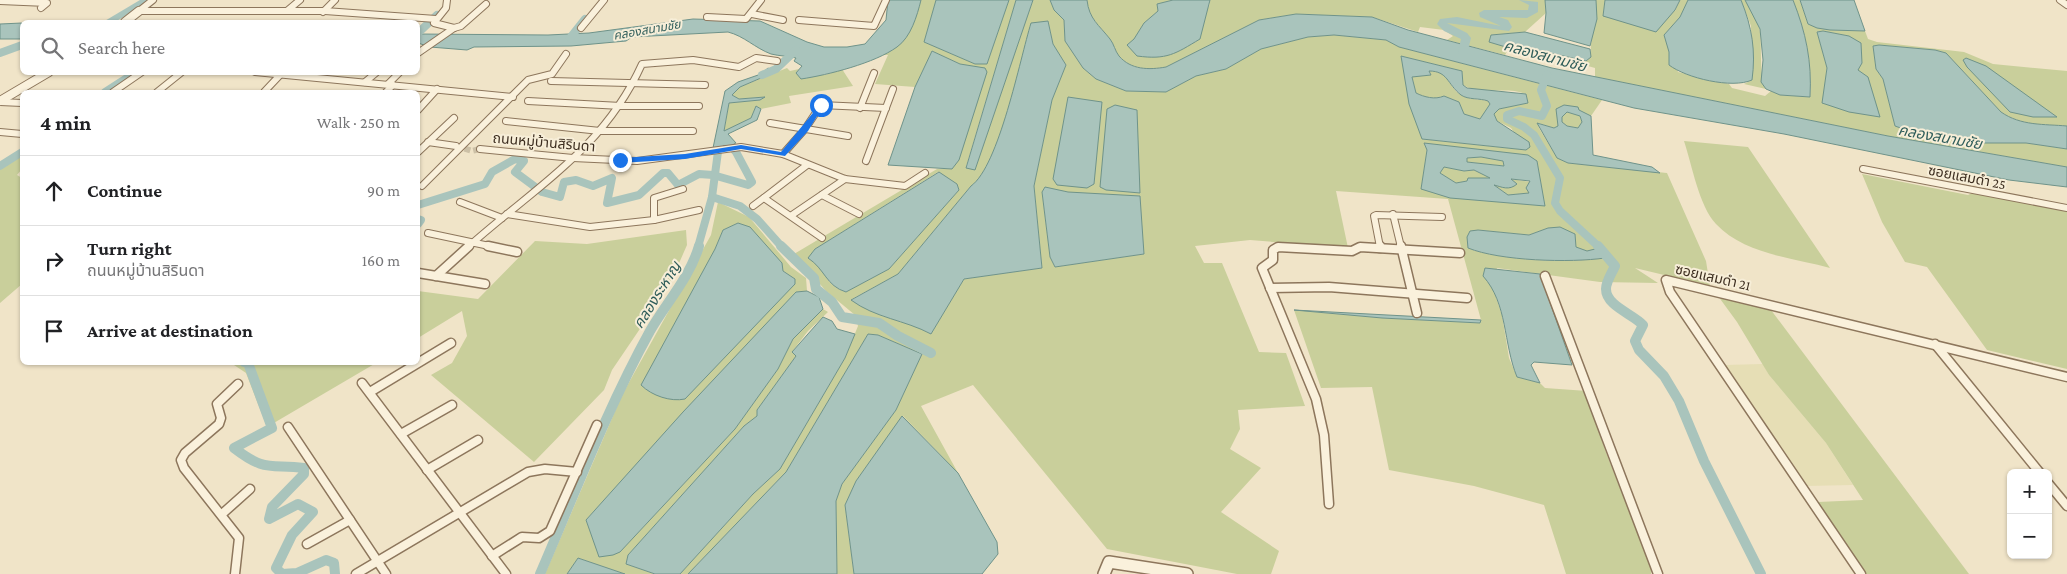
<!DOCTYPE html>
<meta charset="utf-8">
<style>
body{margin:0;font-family:"Crimson Pro","Noto Sans Thai",serif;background:#f2f2f2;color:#202124}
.controls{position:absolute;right:15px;bottom:15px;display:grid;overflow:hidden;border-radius:8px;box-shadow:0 1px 4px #0004}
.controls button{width:45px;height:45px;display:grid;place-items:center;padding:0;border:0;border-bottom:1px solid #e0e0e0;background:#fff;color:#202124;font:25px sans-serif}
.stop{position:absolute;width:15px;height:15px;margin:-11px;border:4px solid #1a73e8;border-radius:50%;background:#fff}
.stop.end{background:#1a73e8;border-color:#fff;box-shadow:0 1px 5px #0008}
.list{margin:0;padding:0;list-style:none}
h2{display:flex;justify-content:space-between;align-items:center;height:65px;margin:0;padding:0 20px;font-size:21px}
h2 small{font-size:16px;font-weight:400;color:#757577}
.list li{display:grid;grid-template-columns:32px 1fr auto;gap:15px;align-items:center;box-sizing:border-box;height:70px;padding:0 20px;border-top:1px solid #e0e0e0}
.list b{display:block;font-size:19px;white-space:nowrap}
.list p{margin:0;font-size:16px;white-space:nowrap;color:#757577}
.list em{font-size:16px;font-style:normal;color:#757577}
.icon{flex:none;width:28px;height:28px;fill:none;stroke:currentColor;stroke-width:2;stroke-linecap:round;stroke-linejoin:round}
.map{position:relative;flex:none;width:2067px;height:574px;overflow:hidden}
.search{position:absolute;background:#fff;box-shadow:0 1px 4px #0004;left:20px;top:20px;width:400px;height:55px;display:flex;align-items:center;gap:12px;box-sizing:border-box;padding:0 18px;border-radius:8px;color:#757577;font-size:19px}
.panel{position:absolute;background:#fff;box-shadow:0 1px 4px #0004;left:20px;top:90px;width:400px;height:275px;border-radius:8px}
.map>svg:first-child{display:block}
</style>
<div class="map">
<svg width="2067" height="574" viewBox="0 0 2067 574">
<rect width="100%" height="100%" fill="#f0e4c8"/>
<polygon fill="#e6deb5" points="1763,364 1769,375 1826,443 1853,485 1806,486 1724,365"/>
<g fill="#c9cf9b" fill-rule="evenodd">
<path d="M921,0H936L924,42L975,64H987L1009,0H1016L966,167L975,169L1033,0H1050L1054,10L1064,20L1065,41L1083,68L1096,79L1126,91L1166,92L1196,76L1226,69L1261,49L1308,37L1334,35L1386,40L1399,47L1602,100L1591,116L1564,105L1559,126L1554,128L1538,123L1539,128L1557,158L1568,163L1667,173L1706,261L1710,286L1635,268L1658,283L1600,282L1497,268L1493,288L1502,315L1509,358L1517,377L1540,383L1545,388L1587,391L1605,450L1651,567V574H1566L1544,505L1474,486L1389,470L1372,387L1321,388L1294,310L1382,318L1480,323L1481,320L1448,199L1336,191L1348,248L1250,240L1195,246L1204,263H1222L1259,352L1286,353L1305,406L1238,410L1240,429L1230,449L1261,468L1221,512L1279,551L1271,574H1237L1107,549L973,385L921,406L958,473L903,416L856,481L845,505L854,574H837L836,501L842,484L896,410L922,354L878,335L868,334L786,472L688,574H680L753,494L780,469L845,358L858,326L855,315L826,291L794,254L937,169H952L985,69L960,64L932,51L915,87L875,84L888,55H881C905,43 914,25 921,0ZM1048,21L1053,44L1066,65L1052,100L1034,186L1042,268L964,279L931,334L914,325L882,316L852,299L898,274L971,186L979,180L995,149ZM1401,56L1462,71L1463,85C1483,96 1506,86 1526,94L1528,103L1499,109L1494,114L1497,121L1511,128L1526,150L1422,139ZM1427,150L1537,161L1544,205L1421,189ZM938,172L957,184L959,190L889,269L846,292C826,286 820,268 815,249ZM1045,188L1068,192L1142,245L1144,254L1055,267L1050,257L1042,192ZM1548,228L1574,239L1576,247L1604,258C1570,263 1500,261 1468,248L1478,230L1529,235Z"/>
<path d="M1087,0H1173L1157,4L1158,11L1144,23L1134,40L1209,7L1210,0H1545L1546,13L1525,32L1491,35L1490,42L1509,48L1505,55L1447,40L1453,36L1444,30L1420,27L1418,32L1372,17L1296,14L1277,17L1259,20L1166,67C1149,70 1131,70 1119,56C1115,51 1114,44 1110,39C1099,25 1089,19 1087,0Z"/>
<path d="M1596,0H1605L1603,16L1675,11L1680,0H1688L1680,17L1664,35L1678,72L1729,84L1732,88L1765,96L1771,91L1780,95L1810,97C1812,60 1806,34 1793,0H1800L1808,24L1830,30L1865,31L1868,39L1877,42L1964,52L1993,64L2067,71V126C2044,124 2021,126 2001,112L1946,53L1935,50L1879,45L1873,46L1876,69L1883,79L1895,126L1909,131L1938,133L1976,143H2026L2067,149V167L1888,136L1595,77V68L1570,61L1568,58L1586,61L1591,57C1589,39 1597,20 1596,0ZM1823,31L1849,36L1858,70L1823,101L1827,68L1817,32Z"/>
<path d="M1741,0H1745C1750,9 1759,21 1760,32C1762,47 1759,79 1766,89L1744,84L1752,80L1751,26Z"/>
<polygon points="787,68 790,71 799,69 796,73 825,75 842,69 853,86 789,96 791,103 761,109 756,106 751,118 724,132 729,103 759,100 764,97 739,99 732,95 740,87"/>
<path d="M1429,71C1453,71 1445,88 1465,97C1472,100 1481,99 1488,101L1490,104L1480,119L1464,114L1459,102L1444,96C1435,100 1424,97 1416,93L1412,76L1431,75Z"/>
<polygon points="1567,112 1580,116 1582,122 1578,128 1567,126 1562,122 1562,117"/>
<path d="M1684,141L1748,147L1830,268C1793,258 1744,254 1716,224C1699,206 1692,165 1684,141Z"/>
<polygon points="22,155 22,169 17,175 22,178 22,284 0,303 0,169"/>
<polygon points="1481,157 1503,161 1505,166 1467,162 1466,158"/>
<polygon points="1444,167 1464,171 1474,170 1491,178 1468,178 1467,181 1456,183 1440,173"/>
<polygon points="1862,174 1968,195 1972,193 2067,210 2067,369 1987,350 1927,267 1905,262 1882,222"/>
<polygon points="1510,179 1531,182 1530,193 1508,195 1493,184 1516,184"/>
<path d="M718,202L749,217L791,267L806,278L807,291L796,292L586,520L591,534L620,552L735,429L778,369L793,339L823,309L828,312L808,331L792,352L796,356L757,410V416L744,426L628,555L626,564L655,574H625L578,558L567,574H545L622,395L711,235ZM738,223L783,271L795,279V284L789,289L715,249L723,230Z"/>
<polygon points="686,230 687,245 669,286 612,370 604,390 534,462 431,375 452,363 467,336 462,311 418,338 418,291 478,299 535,241 587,244"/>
<polygon points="1718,296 1771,310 1969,574 1866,574 1818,502 1863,500 1826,443 1769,375 1737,322"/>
<polygon points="218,363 376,363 267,427 246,373 234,365"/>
</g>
<g fill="#a9c4bc" stroke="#6f938a" fill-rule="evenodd">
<path d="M888,0H921C917,16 911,37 897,47C875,63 828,75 801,79L796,73L802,66L794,61L796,58C788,56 779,56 771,54C755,48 744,36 728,32L632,37L626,41L571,46L474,47L467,50L430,47L418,43V34L548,35L589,33L693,19L760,21L807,42L824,47H847L865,44L886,20Z"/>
<polygon points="936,0 1009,0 987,64 975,64 924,42"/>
<polygon points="1016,0 1033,0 975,170 966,168"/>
<path d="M1050,0H1087C1089,19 1099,25 1110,39C1114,44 1115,51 1119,56C1131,70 1149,70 1166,67L1259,20L1296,14L1372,17L1408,30L1552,68L1888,136L2067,167V187L2009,180L1784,134L1634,108L1399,47L1386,40L1334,35L1308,37L1261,49L1226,69L1196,76L1166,92L1126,91L1096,79L1083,68L1065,41L1064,20L1054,10Z"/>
<path d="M1173,0H1210L1200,39C1175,54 1167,60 1137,56L1127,45L1134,39L1144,23L1158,11L1157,4Z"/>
<polygon points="1545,0 1596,0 1597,19 1590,46 1544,33 1546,13"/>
<polygon points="1605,0 1680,0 1675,10 1656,32 1603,16"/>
<path d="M1688,0H1741C1752,27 1756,51 1752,80C1732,89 1686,78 1669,65V52L1664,35L1680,17Z"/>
<path d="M1745,0H1793C1806,33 1812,61 1810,97L1780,95L1766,89L1761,82L1763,60L1760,29Z"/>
<polygon points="1800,0 1854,0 1865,31 1830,30 1817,28 1808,24"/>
<path d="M1048,21L1053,44L1066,65L1052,100L1034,186L1042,268L964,279L931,334C905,320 875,318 851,300L898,274L971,186C999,166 1020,59 1031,23Z"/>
<polygon points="22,23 22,39 0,39 0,24"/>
<polygon points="1823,31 1849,36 1861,43 1862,63 1858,70 1868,77 1880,117 1849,112 1822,103 1827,68 1817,32"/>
<polygon points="1525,32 1590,49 1591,57 1586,61 1541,51 1509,48 1489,42 1491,35"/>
<path d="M1879,45L1935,50L1946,53L2001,112C2021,126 2044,124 2067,126V149L2026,143H1976L1938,133L1909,131L1895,126L1883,79L1876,69L1873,46Z"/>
<polygon points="932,51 960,64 985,68 987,72 959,160 952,169 888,165 915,87"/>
<path d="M1401,56L1462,71L1463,85L1467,88L1526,94L1528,103L1499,109L1494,114L1497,121L1529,142L1530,147L1526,150L1422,139L1409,104ZM1429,71C1448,71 1447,84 1461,95C1468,100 1480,98 1488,101L1490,104L1480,119L1464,114L1459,102L1444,96C1435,100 1424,97 1416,93L1412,77L1431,75Z"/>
<polygon points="1966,58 1986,66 2057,117 2033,117 2010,112 1967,67 1963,60"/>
<polygon points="768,68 775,72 740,87 732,95 739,99 765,97 760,100 729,103 724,131 751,118 756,106 761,109 757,120 728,134 736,143 713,148 725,91 738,82 761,74"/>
<polygon points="1068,97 1102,102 1094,184 1087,188 1057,185 1053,179"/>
<polygon points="1115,105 1137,110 1140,193 1106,190 1100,187 1107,109"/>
<path d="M1564,105L1578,107L1579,110L1591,116L1593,155L1652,167L1660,173L1568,163L1557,158L1537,123L1554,128L1558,126L1556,109ZM1567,112L1580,116L1582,122L1578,128L1567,126L1562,122V117Z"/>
<path d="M1424,143L1528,155L1537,161L1545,206L1450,198L1421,189L1427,150ZM1481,157L1503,161L1504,166L1467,162V158ZM1444,167L1464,171L1474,170L1490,178H1468L1467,181L1456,183L1440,173ZM1511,179L1530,181L1526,188L1529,193L1508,195L1494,185C1502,187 1509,191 1517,184Z"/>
<path d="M939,172L957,184L959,190L889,269L846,292C826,286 825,269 808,258L815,249Z"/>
<polygon points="1045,187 1068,192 1140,196 1144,254 1055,267 1050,257 1042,192"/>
<path d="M738,223L750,227L782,263L783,271L795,279V284L685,399C671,402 652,396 641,385L715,249L723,230Z"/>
<path d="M1560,227L1575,234L1576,247L1587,251L1595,249L1605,258C1570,263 1500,261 1468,248L1467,237L1470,231L1478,230L1529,235L1548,228Z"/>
<path d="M1485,268L1540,274L1572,365L1534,362L1531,365L1540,383L1517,377C1503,343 1508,304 1483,276Z"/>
<polygon points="807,291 819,297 823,309 793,339 778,369 735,429 620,552 613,555 599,557 586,520 683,412 796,292"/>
<polygon points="1294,310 1481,320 1480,323 1382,318"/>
<polygon points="823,317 832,321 837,329 855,334 845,358 780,469 753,494 680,574 655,574 626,564 628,555 744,426 757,416 757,410 796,356 792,352"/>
<polygon points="868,334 878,335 922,354 896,410 842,484 836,501 837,574 688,574 786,472"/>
<polygon points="902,416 958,473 997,542 998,554 982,574 854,574 845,505 856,481"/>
<polygon points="578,558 625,574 567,574"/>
</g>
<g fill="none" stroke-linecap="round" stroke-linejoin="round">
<g stroke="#a9c4bc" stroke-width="8">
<polyline points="418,33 437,15"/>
<polyline points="570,38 585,19"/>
<polyline points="0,53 22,45"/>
<polyline points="762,75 776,69 796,50"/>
<polyline points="1547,75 1541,90 1547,106 1542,116 1519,111 1507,115 1507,119 1524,127 1534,135 1560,178 1555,203 1560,211 1599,247"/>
<polyline points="105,92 136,72"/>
<polyline points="0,166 22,152"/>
<polyline points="712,197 740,206 757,219 782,247"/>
<polyline points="418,205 485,184 492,172 515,159 524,161 515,172 542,192 560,197 564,182 576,180 593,186 612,178 607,203 639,195 663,173 668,173 678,185 699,174 713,175 748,185 752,182 736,152 722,136"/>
<polyline points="418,219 421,220 418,224"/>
<polyline points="698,247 712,197 719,144"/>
</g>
<g stroke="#a9c4bc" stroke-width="10">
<polyline points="781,246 814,278 816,289 832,302 842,317 879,323 898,336 931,353"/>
<path d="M1598,246L1615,266C1612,273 1606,281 1606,289C1606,306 1633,314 1643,325L1635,341L1639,350L1664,376L1679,401L1704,461L1761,574"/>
<path d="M244,362L248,363L272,428L234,448C265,472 269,464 304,468V474L272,507L269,519L298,504L313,512L292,535L276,568L282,574L297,573L326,560L334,563L335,574"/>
<path d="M540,574C575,493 607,409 650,331C666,303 690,277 699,246"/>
</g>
<g fill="#a9c4bc" fill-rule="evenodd">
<polygon points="140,0 152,0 115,22 103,22"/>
<polygon points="1519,0 1538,2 1538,12 1527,18 1499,17 1508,20 1512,27 1509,31 1447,23 1467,33 1471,38 1467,54 1459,54 1458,52 1461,39 1444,31 1437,24 1440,19 1457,17 1501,26 1480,17 1479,13 1484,10 1528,10 1529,5"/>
</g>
<polyline stroke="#ccc0a6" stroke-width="6" stroke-dasharray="6 3" stroke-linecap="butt" points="456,146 472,151 480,149"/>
<g stroke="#8d765c" stroke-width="8">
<g id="minor-far1">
<polyline points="447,0 446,8 434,23 454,28"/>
<polyline points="2060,0 2067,5"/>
<polyline points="0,1 47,3 41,8"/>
<polyline points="288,10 300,0"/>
<polyline points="139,11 325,11 436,19"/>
<polyline points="139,11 153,0"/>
<polyline points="323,12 335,0"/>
<polyline points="752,14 783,20"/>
<polyline points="707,17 746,19 761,0"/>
<polyline points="799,20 874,26 886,0"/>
<polyline points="581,28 604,0"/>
<polyline points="418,53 454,28 461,26 486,4"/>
<polyline points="255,72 513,97"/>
<polyline points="551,81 705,85"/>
<polyline points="365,82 377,72"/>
<polyline points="388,84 400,72"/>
<polyline points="113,92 142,72"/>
<polyline points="157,92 182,72"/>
<polyline points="264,92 280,75"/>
<polyline points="386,92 393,85"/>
<polyline points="528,101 621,106 699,106"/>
<polyline points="0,102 22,103"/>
<polyline points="860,108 874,73"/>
<polyline points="418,110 437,89"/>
<polyline points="506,121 600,131 693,131"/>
<polyline points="770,123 848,136"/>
<polyline points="0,132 22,134"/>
<polyline points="428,142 456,146"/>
<polyline points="480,149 573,158 637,161 741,147 783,154 845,179 905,186 925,173"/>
<polyline points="418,152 454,118"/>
<polyline points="783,154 805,129 821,105 886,108"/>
<polyline points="866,161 893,89"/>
<polyline points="1863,169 2067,208"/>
<polyline points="422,186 528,80 552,74 566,54"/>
<polyline points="822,195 859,214"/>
<polyline points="764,198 822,238"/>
<polyline points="460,202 502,218"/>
<polyline points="753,206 807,165"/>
<polyline points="507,214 590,227 654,220 699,210"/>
<polyline points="1393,214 1401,247"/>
<polyline points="792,215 845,179"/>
<polyline points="654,220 654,198 683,189"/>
<polyline points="428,233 494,247"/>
<path d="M468,247C535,187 603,150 642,64L693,60L739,67L756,58L777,61"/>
<polyline points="1380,247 1374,216 1376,215 1442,217"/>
</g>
</g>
<g stroke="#8d765c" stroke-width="11">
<g id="minor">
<polyline points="488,246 517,252"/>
<polyline points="1380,246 1380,248"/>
<polyline points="1401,246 1417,313"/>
<polyline points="418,273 485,284"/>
<polyline points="436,276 469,246"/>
<polyline points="1545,276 1658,574"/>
<polyline points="1270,288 1329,287 1467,298"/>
<polyline points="1935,344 2040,473"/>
<polyline points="362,383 506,574"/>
<polyline points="370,392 451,343"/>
<polyline points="288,427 386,574"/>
<polyline points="401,434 452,405"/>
<polyline points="427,470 478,440"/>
<polyline points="2048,483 2067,506"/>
<polyline points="1329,504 1324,435 1316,399 1262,268 1273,260 1273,250 1278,247 1352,251 1360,247 1460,253"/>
<polyline points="222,514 250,489"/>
<polyline points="307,544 350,520"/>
<polyline points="492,556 522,537 539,538 550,531 597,425"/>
<polyline points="235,574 239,538 184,468 181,460 185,453 219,424 221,418 217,404 238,384"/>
<polyline points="356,574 528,472 545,469 577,472"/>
<polyline points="1861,574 1670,292 1666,280 2067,377"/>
</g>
</g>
<g stroke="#8d765c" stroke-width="10">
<g id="tertiary-far1">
<polyline points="125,22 139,11"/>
<polyline points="0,101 49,72"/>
</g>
</g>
<g stroke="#8d765c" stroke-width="14">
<polyline id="tertiary" points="1104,574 1109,562 1187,574"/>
</g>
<use href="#minor-far1" stroke="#faf1dc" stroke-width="6"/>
<use href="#minor" stroke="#faf1dc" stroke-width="8"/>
<use href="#tertiary-far1" stroke="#faf1dc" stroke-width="8"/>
<use href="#tertiary" stroke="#faf1dc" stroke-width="11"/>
</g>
<polygon fill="#1a73e8" points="821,103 824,105 808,131 785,156 741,149 685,159 620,163 617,160 620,158 685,154 741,145 781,152"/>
<g text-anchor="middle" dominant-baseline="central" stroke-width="4" stroke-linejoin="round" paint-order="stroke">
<g font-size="12" font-style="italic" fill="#2f5d5a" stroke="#f7eed8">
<text transform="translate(647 30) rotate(-10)">คลองสนามชัย</text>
</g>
<g font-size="14" fill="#3d2e20" stroke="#f7eed8">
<text transform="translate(544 142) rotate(5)">ถนนหมู่บ้านสิรินดา</text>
<text transform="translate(1967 177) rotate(11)">ซอยแสมดำ 25</text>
<text transform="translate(1713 277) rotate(13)">ซอยแสมดำ 21</text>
</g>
<g font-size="15" font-style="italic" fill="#2f5d5a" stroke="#f7eed8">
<text transform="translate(1545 56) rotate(15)">คลองสนามชัย</text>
<text transform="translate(1940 137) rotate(10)">คลองสนามชัย</text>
<text transform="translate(657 295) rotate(-58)">คลองระหาญ</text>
</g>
</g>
</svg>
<div class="controls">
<button>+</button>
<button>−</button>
</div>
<div class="stop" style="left:821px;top:105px"></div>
<div class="stop end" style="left:620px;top:160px"></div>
<div class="search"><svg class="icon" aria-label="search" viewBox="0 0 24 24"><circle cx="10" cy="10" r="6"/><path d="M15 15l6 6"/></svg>Search here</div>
<section class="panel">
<h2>4 min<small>Walk · 250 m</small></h2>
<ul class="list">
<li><svg class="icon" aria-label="ahead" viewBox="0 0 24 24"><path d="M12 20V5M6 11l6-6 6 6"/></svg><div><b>Continue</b></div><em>90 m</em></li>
<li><svg class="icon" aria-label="right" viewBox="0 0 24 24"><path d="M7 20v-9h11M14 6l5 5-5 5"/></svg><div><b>Turn right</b><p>ถนนหมู่บ้านสิรินดา</p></div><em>160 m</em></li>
<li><svg class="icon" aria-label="arrive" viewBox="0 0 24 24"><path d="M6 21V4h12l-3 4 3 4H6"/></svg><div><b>Arrive at destination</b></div></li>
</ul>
</section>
</div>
